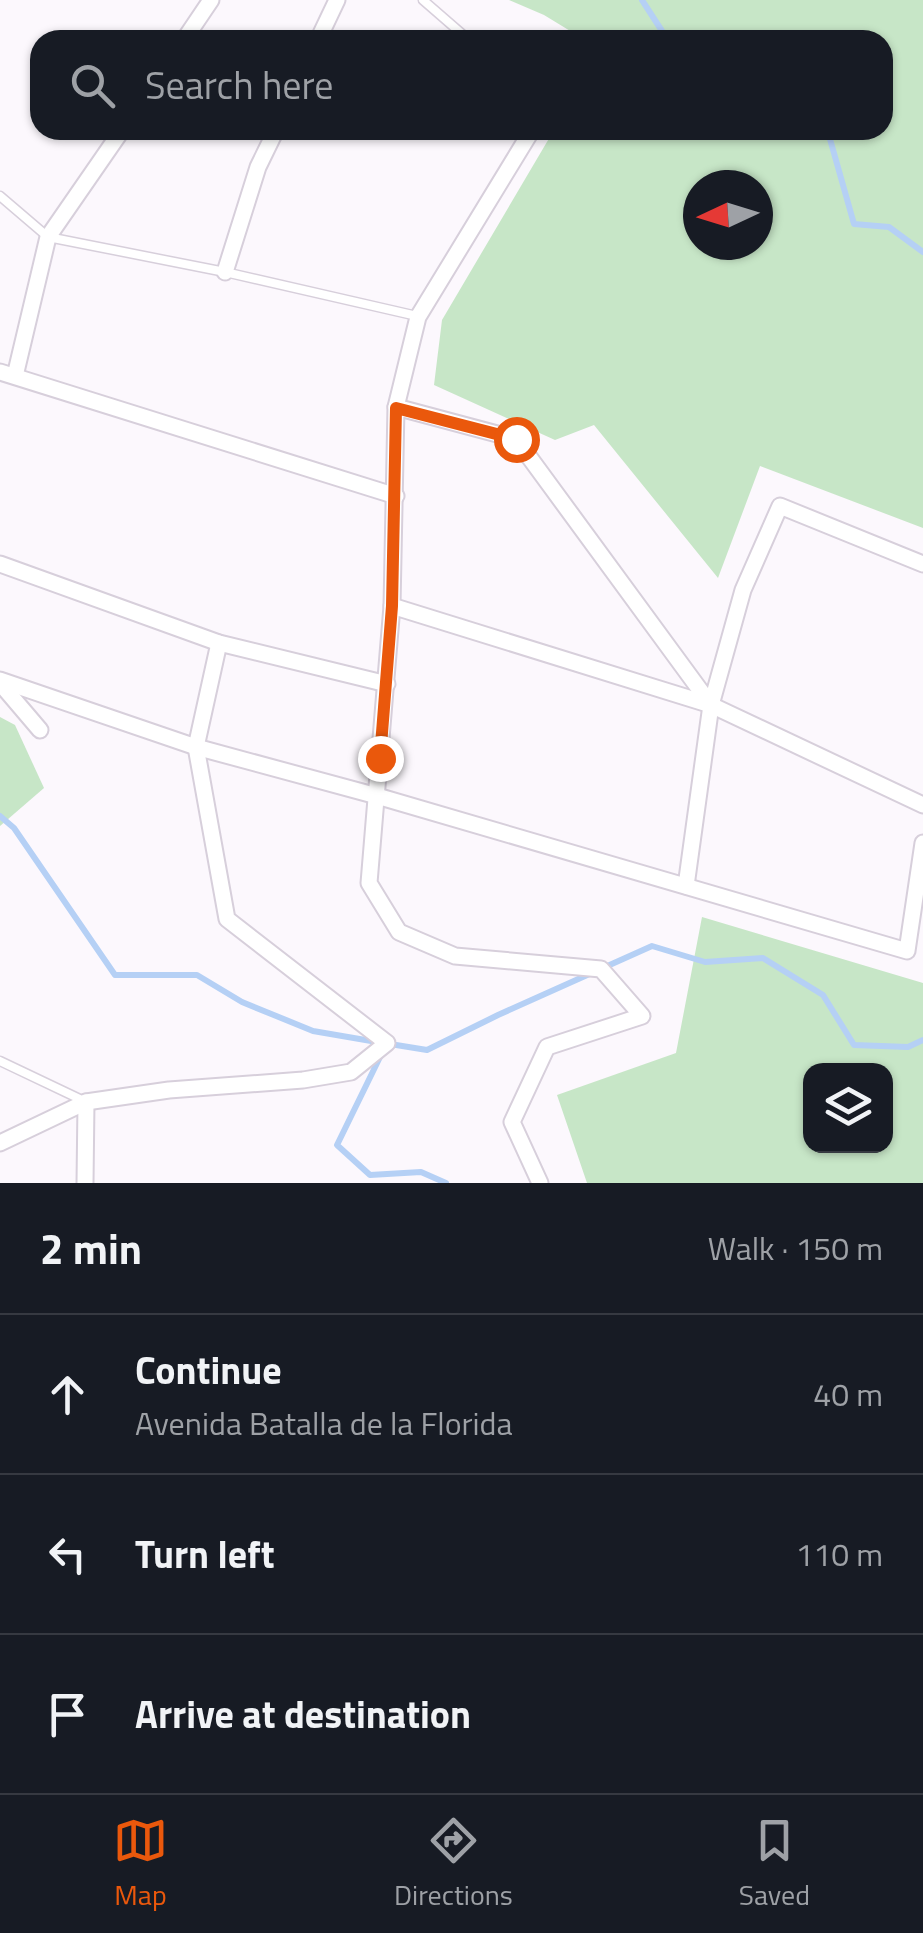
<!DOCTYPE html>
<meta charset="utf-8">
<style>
body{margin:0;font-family:"Titillium Web",sans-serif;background:#242831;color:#f1f3f6}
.controls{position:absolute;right:30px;bottom:30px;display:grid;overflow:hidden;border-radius:20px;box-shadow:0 2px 8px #0004}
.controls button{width:90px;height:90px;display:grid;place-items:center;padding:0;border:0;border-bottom:2px solid #363941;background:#171b24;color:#f1f3f6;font:50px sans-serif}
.compass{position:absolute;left:683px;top:170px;width:90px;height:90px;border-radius:50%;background:#171b24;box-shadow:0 2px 8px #0004;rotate:266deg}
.stop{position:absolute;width:30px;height:30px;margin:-22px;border:8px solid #ea580c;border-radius:50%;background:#fff}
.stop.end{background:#ea580c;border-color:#fff;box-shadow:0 2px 10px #0008}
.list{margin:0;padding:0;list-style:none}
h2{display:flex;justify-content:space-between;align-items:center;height:130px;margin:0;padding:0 40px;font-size:42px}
h2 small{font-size:32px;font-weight:400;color:#9ea1a6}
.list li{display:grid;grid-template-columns:65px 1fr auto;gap:30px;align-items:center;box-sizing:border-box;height:160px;padding:0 40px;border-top:2px solid #363941}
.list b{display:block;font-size:38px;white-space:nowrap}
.list p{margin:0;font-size:32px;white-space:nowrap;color:#9ea1a6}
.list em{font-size:32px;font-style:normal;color:#9ea1a6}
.icon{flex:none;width:55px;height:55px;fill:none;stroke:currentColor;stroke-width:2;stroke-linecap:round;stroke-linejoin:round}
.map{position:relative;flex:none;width:923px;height:1183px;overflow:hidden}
.search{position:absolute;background:#171b24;box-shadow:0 2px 8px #0004;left:30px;right:30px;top:30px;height:110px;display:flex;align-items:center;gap:25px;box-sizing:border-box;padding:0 35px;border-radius:30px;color:#9ea1a6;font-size:38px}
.sheet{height:610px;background:#171b24}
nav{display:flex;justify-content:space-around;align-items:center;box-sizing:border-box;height:140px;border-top:2px solid #363941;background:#171b24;font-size:28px;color:#9ea1a6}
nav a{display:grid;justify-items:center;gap:5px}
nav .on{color:#ea580c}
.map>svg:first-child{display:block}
</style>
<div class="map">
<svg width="923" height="1183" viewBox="0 0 923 1183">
<rect width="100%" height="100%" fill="#fcf8fd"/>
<g fill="#c7e6c7" fill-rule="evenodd">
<path d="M509,0H923V528L760,466L718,578L594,425L555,440L434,385L442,320L554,130H883V40H585L544,15ZM698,185H758V245H698Z"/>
<polygon points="0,717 15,725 44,788 0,826"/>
<path d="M702,917L923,983V1183H587L557,1095L676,1053ZM886,1070V1146H810V1070Z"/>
</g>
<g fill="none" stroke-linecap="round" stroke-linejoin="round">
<g stroke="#b5d0f5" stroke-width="6">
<polyline points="642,0 662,31 673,40"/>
<polyline points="824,130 828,132 854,224 889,227 923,252"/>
<polyline points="0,816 14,828 115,975 197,975 242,1002 313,1031 377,1042"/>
<polyline points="390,1044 427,1050 498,1015 652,946 705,962 763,958 823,995 854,1045 908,1047 923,1040"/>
<polyline points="381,1055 337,1145 370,1175 421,1172 446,1183"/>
</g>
<g stroke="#d7cfdb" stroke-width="11">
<g id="service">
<polyline points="423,0 469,40"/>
<polyline points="0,196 48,237 225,272 417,316"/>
<polyline points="0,1061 82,1100"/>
</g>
</g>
<g stroke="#d7cfdb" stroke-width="19">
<g id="minor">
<polyline points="184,40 211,0"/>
<polyline points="318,40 337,0"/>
<polyline points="532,130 418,317 396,407 392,606 369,883 399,932 455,956 601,969 642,1016 547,1047 512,1122 540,1183"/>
<polyline points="225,272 258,167 276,130"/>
<polyline points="0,372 396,496"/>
<polyline points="15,376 48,237 122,130"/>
<polyline points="396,407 516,439 711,705"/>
<polyline points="0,564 219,643 387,684"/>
<polyline points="392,606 711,705 923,805"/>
<polyline points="0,680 196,747 377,796 907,951 923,843"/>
<polyline points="0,683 40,730"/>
<polyline points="686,886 711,705 743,590 780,506 923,564"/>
<polyline points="0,1143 86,1102 169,1090 303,1080 351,1072 387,1043 227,919 196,747 219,643"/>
<polyline points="85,1183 86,1102"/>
</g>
</g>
<use href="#service" stroke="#fff" stroke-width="8"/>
<use href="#minor" stroke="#fff" stroke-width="15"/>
</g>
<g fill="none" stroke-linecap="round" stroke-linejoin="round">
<polyline stroke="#ea580c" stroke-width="12" points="380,758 392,606 396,408 516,439"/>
</g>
</svg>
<div class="controls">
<button><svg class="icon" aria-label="layers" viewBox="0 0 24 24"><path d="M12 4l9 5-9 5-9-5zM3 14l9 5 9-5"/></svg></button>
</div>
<svg class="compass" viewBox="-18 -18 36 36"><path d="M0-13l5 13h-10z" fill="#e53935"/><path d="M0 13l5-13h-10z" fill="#9ea1a6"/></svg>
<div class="stop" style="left:516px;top:439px"></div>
<div class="stop end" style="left:380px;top:758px"></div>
<div class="search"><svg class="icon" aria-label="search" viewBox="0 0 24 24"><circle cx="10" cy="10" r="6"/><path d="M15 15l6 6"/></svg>Search here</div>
</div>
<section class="sheet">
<h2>2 min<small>Walk · 150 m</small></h2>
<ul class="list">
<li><svg class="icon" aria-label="ahead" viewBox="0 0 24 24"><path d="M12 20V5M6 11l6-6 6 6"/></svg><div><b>Continue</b><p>Avenida Batalla de la Florida</p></div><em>40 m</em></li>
<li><svg class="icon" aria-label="left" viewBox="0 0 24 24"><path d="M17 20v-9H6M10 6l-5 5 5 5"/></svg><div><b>Turn left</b></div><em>110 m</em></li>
<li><svg class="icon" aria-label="arrive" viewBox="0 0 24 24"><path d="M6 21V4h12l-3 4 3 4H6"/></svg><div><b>Arrive at destination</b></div></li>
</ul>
</section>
<nav>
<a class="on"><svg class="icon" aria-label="map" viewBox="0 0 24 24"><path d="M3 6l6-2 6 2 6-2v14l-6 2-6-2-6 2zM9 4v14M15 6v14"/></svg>Map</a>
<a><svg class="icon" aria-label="directions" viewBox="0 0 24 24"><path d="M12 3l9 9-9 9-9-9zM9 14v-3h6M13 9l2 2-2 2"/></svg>Directions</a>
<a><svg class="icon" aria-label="saved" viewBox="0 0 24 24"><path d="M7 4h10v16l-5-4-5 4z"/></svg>Saved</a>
</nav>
